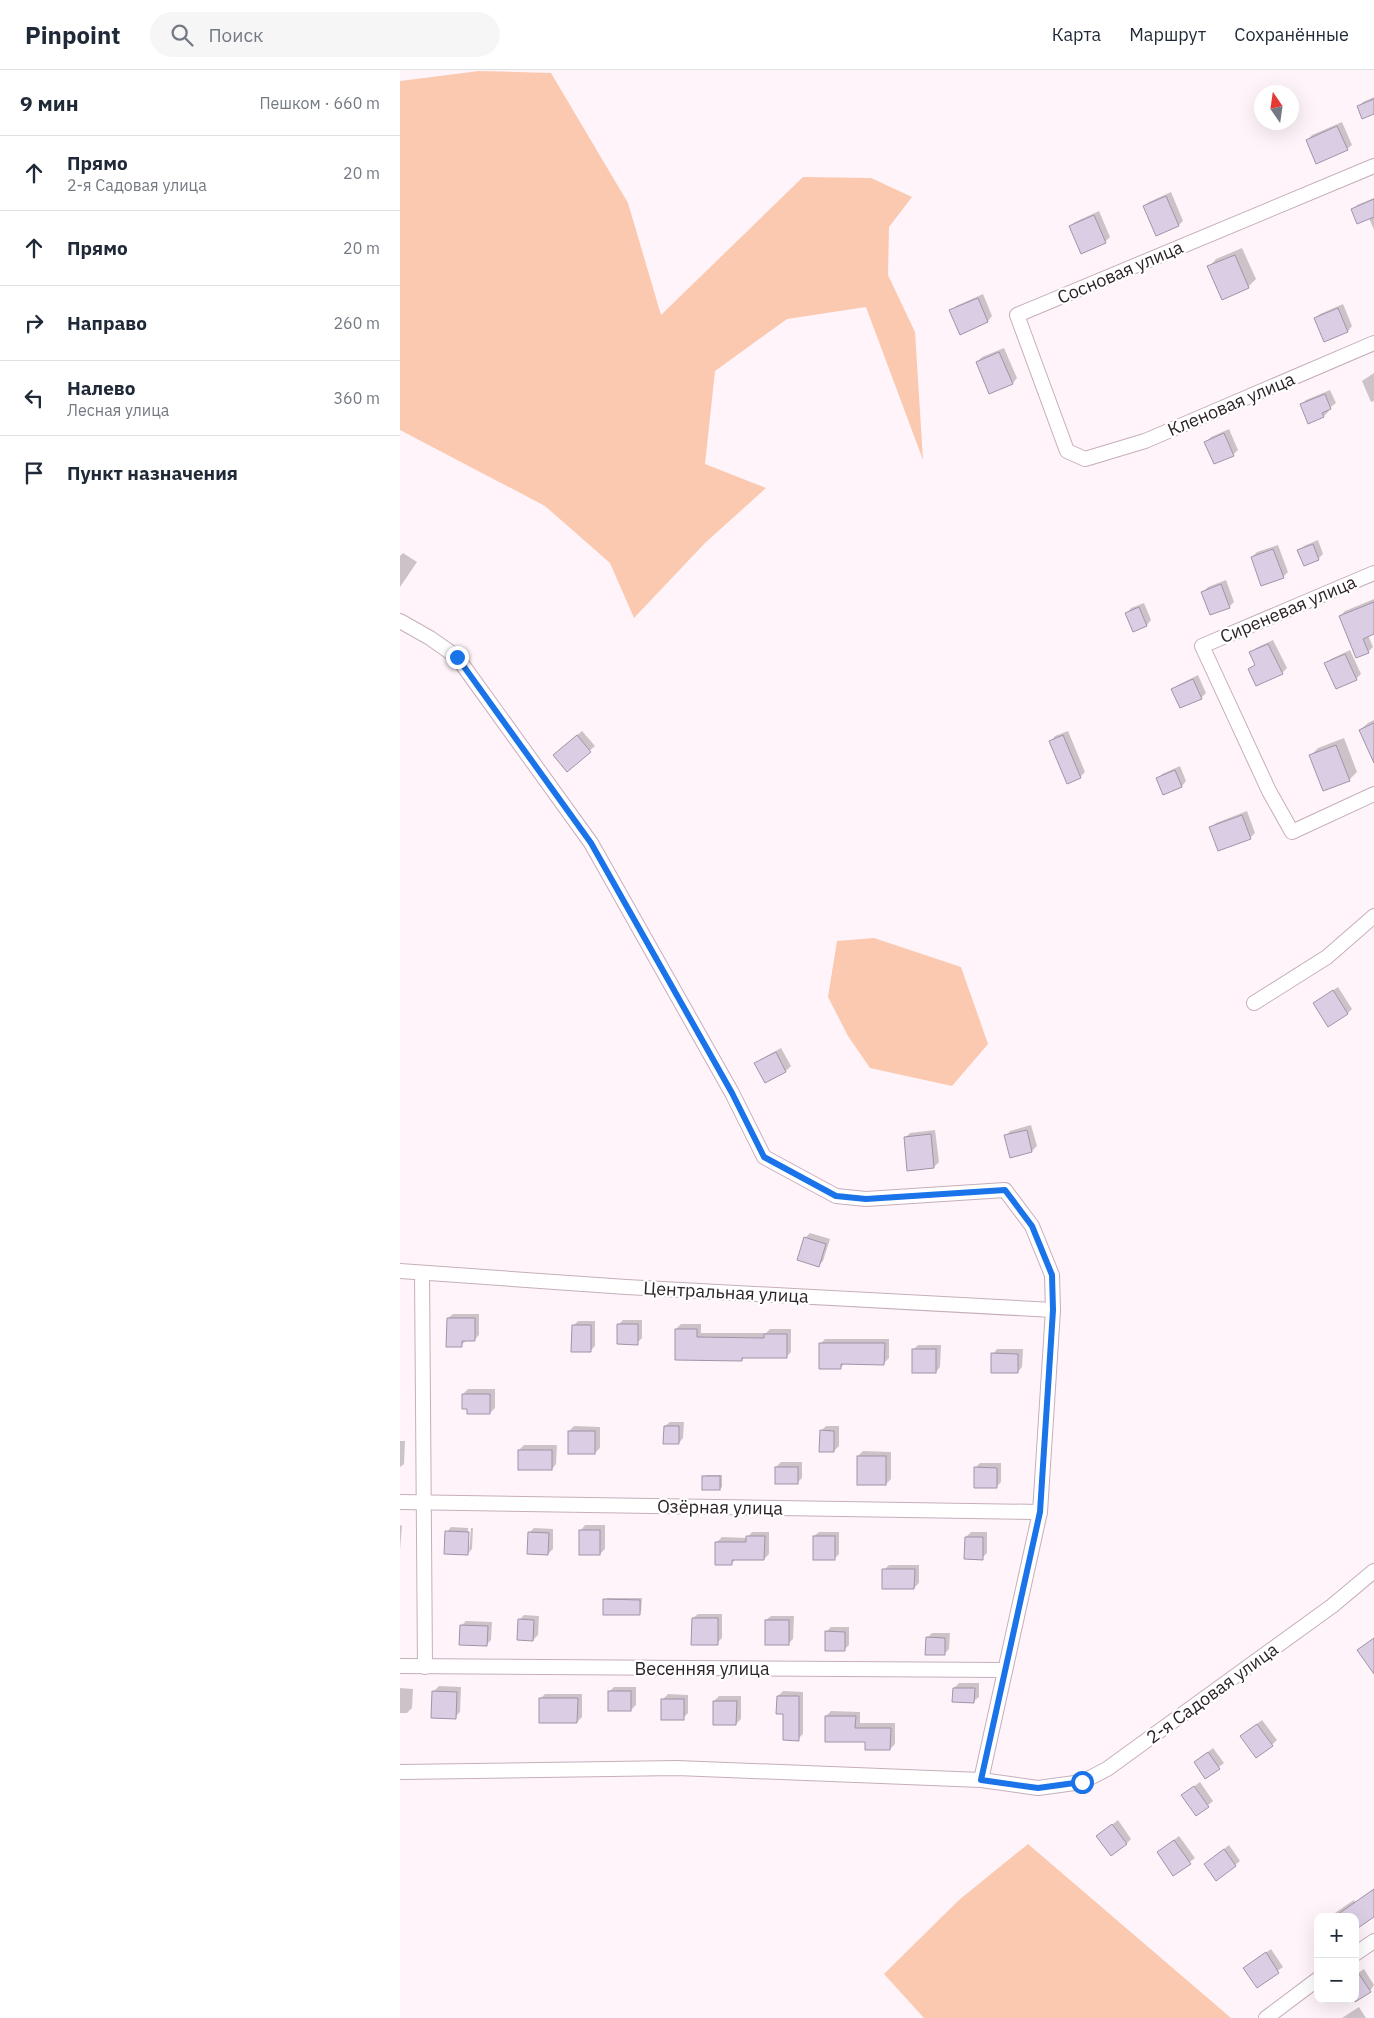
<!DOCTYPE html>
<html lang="ru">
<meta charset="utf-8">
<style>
body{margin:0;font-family:"IBM Plex Sans",sans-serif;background:#f6f6f7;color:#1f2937}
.controls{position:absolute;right:15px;bottom:15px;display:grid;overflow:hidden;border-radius:10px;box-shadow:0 5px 20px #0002}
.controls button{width:45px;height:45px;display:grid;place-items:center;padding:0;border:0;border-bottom:1px solid #e0e1e3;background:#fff;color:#1f2937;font:25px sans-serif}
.compass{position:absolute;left:854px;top:15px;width:45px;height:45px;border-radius:50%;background:#fff;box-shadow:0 5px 20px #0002;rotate:347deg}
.stop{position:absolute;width:15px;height:15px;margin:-11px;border:4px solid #1a73e8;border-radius:50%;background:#fff}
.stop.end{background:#1a73e8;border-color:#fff;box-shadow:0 1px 5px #0008}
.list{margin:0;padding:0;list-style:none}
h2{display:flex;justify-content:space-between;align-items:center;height:65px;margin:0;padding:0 20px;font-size:21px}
h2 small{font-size:16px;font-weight:400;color:#747a83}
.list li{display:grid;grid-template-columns:32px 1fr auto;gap:15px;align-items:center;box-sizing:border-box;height:75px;padding:0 20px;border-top:1px solid #e0e1e3}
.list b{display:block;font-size:19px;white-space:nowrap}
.list p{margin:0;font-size:16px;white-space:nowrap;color:#747a83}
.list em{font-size:16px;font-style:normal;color:#747a83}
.icon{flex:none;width:28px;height:28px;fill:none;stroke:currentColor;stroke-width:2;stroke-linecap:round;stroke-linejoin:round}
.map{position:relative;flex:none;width:974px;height:1948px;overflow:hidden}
header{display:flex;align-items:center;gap:30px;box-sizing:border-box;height:70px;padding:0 25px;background:#fff;border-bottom:1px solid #e0e1e3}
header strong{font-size:24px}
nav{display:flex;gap:28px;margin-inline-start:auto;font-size:18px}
.search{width:350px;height:45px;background:#f6f6f7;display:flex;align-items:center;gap:12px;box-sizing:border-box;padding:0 18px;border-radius:28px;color:#747a83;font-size:19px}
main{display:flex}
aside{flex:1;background:#fff}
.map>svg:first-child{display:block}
</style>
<header>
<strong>Pinpoint</strong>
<div class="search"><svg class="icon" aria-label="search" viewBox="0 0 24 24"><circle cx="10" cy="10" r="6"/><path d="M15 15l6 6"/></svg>Поиск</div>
<nav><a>Карта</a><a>Маршрут</a><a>Сохранённые</a></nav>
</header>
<main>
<aside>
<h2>9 мин<small>Пешком · 660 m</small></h2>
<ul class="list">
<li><svg class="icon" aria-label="ahead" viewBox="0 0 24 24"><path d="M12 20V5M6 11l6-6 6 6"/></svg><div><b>Прямо</b><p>2-я Садовая улица</p></div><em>20 m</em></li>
<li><svg class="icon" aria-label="ahead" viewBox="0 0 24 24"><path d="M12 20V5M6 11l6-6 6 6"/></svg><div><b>Прямо</b></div><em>20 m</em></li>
<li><svg class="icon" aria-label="right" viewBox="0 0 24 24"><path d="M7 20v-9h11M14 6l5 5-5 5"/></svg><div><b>Направо</b></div><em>260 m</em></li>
<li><svg class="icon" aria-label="left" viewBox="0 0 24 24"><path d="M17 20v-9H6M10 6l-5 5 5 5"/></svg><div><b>Налево</b><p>Лесная улица</p></div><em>360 m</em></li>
<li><svg class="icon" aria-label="arrive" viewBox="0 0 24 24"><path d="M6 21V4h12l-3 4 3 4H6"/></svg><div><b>Пункт назначения</b></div></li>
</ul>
</aside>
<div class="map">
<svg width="974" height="1948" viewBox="0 0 974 1948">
<rect width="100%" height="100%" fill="#fff4fa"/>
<g fill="#fac9af">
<polygon points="79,1 151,3 228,133 261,245 403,107 471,108 512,127 489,157 488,205 515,262 523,390 466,237 387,249 315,301 305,394 366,418 305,473 234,548 210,493 145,436 0,360 0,11"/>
<polygon points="474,868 561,897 588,974 552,1016 470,998 448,966 428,927 437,871"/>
<polygon points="628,1774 831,1948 524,1948 484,1904 559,1830"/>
</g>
<g fill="#0003">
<polygon points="974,27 974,42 958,37 963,32"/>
<polygon points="942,52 952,75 947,79 907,70 912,65"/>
<polygon points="771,122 783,151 779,155 744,136 749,132"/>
<polygon points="974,128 974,160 969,148 953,140 957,135"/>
<polygon points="699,141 710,167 705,172 670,156 675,152"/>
<polygon points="842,178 856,209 848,217 809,197 816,189"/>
<polygon points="583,224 592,246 588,251 560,263 551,241 556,236"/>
<polygon points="943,234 952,256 948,261 925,270 915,248 920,244"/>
<polygon points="604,278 617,308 613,313 577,292 582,287"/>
<polygon points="974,303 974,331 971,332 962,311"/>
<polygon points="930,320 936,333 928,339 929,341 924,346 909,353 901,335 906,330"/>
<polygon points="829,359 838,380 833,385 806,372 811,367"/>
<polygon points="918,470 923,484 918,489 899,481 904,476"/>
<polygon points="878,475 888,502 883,507 852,487 857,482"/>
<polygon points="3,483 17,492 0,517 0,486"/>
<polygon points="826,510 834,532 829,537 803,522 808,517"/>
<polygon points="974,529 974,563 968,565 973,577 968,582 940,546 945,541"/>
<polygon points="744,533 751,550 747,555 733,560 727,543 731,538"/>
<polygon points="873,570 887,598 882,603 850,599 856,594 851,583 856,578"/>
<polygon points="950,580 961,604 956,609 926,593 931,589"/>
<polygon points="798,605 806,623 801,628 773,620 778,615"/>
<polygon points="974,650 974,687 960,660 968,653"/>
<polygon points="182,661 195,676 167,700 159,680"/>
<polygon points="668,661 685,702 680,707 651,671 655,666"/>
<polygon points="944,668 957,702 949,710 911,685 918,678"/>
<polygon points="780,696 786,711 782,716 764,723 758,709 762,704"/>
<polygon points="847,741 855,763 850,768 811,758 816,753"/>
<polygon points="938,917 952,939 947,944 914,933"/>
<polygon points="381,978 391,996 386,1001 365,1011 356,994 361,989"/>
<polygon points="631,1055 637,1076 632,1081 611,1087 606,1066 610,1061"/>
<polygon points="535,1060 539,1092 534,1097 505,1068 510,1063"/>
<polygon points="410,1163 430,1169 423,1191 418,1196 405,1168"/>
<polygon points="53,1244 79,1244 79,1265 74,1270 66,1271 61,1275 48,1248"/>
<polygon points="223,1250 242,1250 242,1268 237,1273 218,1255"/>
<polygon points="178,1251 195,1251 195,1276 190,1281 173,1256"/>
<polygon points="281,1254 301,1254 301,1263 366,1263 370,1259 391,1259 391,1282 386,1287 345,1286 342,1290 276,1259"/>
<polygon points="425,1269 489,1269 489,1288 484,1293 445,1293 440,1298 420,1274"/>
<polygon points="518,1275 541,1275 540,1297 536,1302 513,1280"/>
<polygon points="597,1279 623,1279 622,1297 618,1302 593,1284"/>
<polygon points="68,1319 95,1319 95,1338 90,1343 63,1324"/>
<polygon points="270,1352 284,1352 283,1368 279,1373 265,1356"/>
<polygon points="174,1356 200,1357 200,1378 195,1383 169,1361"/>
<polygon points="426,1356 439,1356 439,1376 434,1381 421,1361"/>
<polygon points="0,1371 5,1371 4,1394 0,1397"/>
<polygon points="124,1375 157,1375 156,1394 152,1399 119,1380"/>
<polygon points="463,1381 491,1382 491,1409 486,1414 458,1386"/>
<polygon points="381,1392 402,1392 402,1408 397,1413 376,1397"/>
<polygon points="580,1393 601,1393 601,1412 596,1417 575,1398"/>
<polygon points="306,1405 322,1405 322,1417 320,1419 304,1407"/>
<polygon points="0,1455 2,1456 0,1479"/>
<polygon points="185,1455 205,1455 205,1479 200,1484 181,1460"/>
<polygon points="51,1457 68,1458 67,1481 69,1481 71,1458 73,1458 72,1479 67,1484 47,1462"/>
<polygon points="134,1458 153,1459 153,1479 148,1484 129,1463"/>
<polygon points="352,1462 369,1462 369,1484 364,1489 336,1489 332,1493 317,1472 322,1467 347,1468"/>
<polygon points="419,1462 439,1462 439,1484 434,1489 414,1466"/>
<polygon points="571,1462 587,1462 587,1483 582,1488 566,1467"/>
<polygon points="489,1495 519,1495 519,1513 514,1518 484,1500"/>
<polygon points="207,1528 242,1528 241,1541 239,1544 205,1530"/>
<polygon points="298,1544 322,1544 322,1568 317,1573 293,1548"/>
<polygon points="124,1545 139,1546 138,1565 133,1570 119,1550"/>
<polygon points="371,1546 394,1546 393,1569 388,1574 366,1550"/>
<polygon points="66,1551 92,1552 91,1570 86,1575 61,1556"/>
<polygon points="431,1557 449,1557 449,1575 444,1580 426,1562"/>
<polygon points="532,1563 550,1563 549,1579 544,1584 527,1568"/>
<polygon points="559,1613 579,1613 579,1627 574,1631 554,1618"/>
<polygon points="39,1616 61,1617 60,1642 55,1647 34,1621"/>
<polygon points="214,1617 236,1617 236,1635 231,1640 209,1622"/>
<polygon points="0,1618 13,1619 12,1638 7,1643 0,1643"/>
<polygon points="383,1621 403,1622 403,1664 398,1669 378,1626"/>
<polygon points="145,1624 182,1624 182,1647 177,1652 141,1628"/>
<polygon points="268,1624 288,1625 288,1643 283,1648 263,1629"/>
<polygon points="319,1626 341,1626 341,1649 336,1654 314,1631"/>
<polygon points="431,1641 460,1642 460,1653 495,1653 495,1674 490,1679 426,1646"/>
<polygon points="862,1650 877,1670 872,1675 841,1666"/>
<polygon points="813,1678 824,1693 806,1707 795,1692"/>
<polygon points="800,1712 813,1731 797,1745 783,1725"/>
<polygon points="718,1750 731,1769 726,1774 698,1766"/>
<polygon points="779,1766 795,1788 774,1804 758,1782"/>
<polygon points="829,1775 840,1791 835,1795 805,1794"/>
<polygon points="974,1819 974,1846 929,1847 954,1830 955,1832"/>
<polygon points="871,1879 883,1897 857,1916 845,1898"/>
<polygon points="964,1899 974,1915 970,1921 955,1905"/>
<polygon points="959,1937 966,1948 942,1948"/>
</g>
<g fill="#dbcee4" stroke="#a194a9">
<polygon points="974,29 974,44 962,49 957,36"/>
<polygon points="937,56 948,80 916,94 906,70"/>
<polygon points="766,126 779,156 756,166 743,136"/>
<polygon points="974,129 974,147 957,154 951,139"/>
<polygon points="694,145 706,173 681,184 669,156"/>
<polygon points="835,185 849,218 822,230 807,196"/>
<polygon points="578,228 588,252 560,265 549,240"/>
<polygon points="938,238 948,262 924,272 914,248"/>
<polygon points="599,282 613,314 589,324 576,292"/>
<polygon points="925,324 931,339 922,343 924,347 908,354 900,334"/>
<polygon points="824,363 834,386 814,394 804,372"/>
<polygon points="913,474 919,490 904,496 897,480"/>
<polygon points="873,479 884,508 861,516 851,487"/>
<polygon points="821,514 830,538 810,545 801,522"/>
<polygon points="974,532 974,564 963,569 969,583 956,588 939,546"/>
<polygon points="739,537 747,556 733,562 725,543"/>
<polygon points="868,574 883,604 856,616 848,599 855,595 849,582"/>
<polygon points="945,584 957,610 936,619 924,593"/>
<polygon points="793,609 802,629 780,638 771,619"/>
<polygon points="974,653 974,693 959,660"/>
<polygon points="177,665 191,682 167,702 153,685"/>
<polygon points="663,665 681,708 667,714 649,671"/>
<polygon points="936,675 950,711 923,721 909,685"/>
<polygon points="775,700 782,717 763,725 756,708"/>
<polygon points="842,745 851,769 818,781 809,757"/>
<polygon points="933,920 948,944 928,957 913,933"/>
<polygon points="376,982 386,1002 365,1013 354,993"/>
<polygon points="627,1060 632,1082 610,1088 604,1065"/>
<polygon points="531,1064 534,1098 507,1101 504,1067"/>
<polygon points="404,1167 426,1174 419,1197 397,1190"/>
<polygon points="47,1248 75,1248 75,1271 62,1271 62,1277 46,1277"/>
<polygon points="217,1254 238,1254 238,1275 217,1274"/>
<polygon points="172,1255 191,1255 191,1282 171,1282"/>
<polygon points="275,1259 297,1259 297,1267 364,1268 364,1264 387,1264 387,1288 342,1288 342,1291 275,1290"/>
<polygon points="419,1273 485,1273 484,1295 441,1294 441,1299 419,1299"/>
<rect x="512" y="1279" width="24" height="24"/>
<polygon points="591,1283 618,1284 618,1303 591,1303"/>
<polygon points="62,1324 90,1324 90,1344 67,1344 67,1339 62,1339"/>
<polygon points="264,1356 279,1356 279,1374 263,1374"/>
<polygon points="420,1360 434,1361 434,1382 419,1382"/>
<rect x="168" y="1361" width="27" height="23"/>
<rect x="118" y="1380" width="34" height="20"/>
<rect x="457" y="1386" width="29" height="29"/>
<rect x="375" y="1397" width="23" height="17"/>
<polygon points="574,1397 597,1398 597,1418 574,1418"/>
<rect x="302" y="1406" width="18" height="14"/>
<rect x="179" y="1460" width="21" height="25"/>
<polygon points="45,1461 69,1462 68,1485 44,1484"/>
<polygon points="128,1462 149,1463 148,1485 127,1484"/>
<polygon points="346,1466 365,1466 364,1490 332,1490 332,1495 315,1495 315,1472 346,1472"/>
<rect x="413" y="1466" width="22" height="24"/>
<polygon points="565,1467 583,1467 583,1490 564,1489"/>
<polygon points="482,1499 515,1499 514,1519 482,1519"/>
<polygon points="203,1529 240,1530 240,1545 203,1545"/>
<polygon points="292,1548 318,1548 318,1575 291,1575"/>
<polygon points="118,1549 134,1550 133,1571 117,1570"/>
<rect x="365" y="1550" width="24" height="25"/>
<polygon points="60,1555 88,1556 87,1576 59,1575"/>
<polygon points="425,1561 445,1562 445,1581 425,1581"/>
<polygon points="526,1567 545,1568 545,1585 525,1585"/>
<polygon points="974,1568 974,1604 957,1580"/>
<polygon points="553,1618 575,1618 574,1633 552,1632"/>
<polygon points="32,1621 57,1622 56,1649 31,1648"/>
<rect x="208" y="1621" width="23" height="20"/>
<polygon points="377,1626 399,1626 399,1671 383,1670 383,1644 376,1644"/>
<polygon points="139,1628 178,1628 177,1653 139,1653"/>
<rect x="261" y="1629" width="23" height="21"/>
<polygon points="313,1631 337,1631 336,1655 313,1655"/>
<polygon points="425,1646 456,1646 455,1658 491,1658 490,1680 465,1680 465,1672 425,1672"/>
<polygon points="857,1654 873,1676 856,1688 840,1666"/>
<polygon points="808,1682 820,1699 805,1709 794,1692"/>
<polygon points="794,1716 809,1737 796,1746 781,1725"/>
<polygon points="712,1754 727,1774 711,1786 696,1766"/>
<polygon points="774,1770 791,1794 773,1806 757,1782"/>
<polygon points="824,1779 836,1796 816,1811 804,1794"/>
<polygon points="974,1819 974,1847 955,1860 955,1847 934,1847"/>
<polygon points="866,1882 879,1903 857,1918 843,1898"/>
<polygon points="955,1898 971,1922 955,1932"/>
</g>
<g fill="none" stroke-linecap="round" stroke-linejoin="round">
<g stroke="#c6aebb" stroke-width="16">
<g id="street">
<polyline points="974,96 617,245 667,381 685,389 745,371 974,273"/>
<polyline points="974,503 802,576 869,721 892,762 974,724"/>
<polyline points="0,551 30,568 57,587 191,773 332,1023 364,1087 436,1126 466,1129 605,1120 632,1156 652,1205 653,1240 640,1442 581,1710"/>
<polyline points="854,933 927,887 974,846"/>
<polyline points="0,1201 226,1217 653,1240"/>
<polyline points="22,1203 25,1597"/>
<polyline points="0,1432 640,1442"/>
<polyline points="0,1596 605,1600"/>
<polyline points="0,1702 277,1698 581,1710 638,1718 682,1712 707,1699 932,1536 974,1501"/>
<polyline points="955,1884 974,1871"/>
<polyline points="866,1948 918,1909"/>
</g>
</g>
<use href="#street" stroke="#fff" stroke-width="14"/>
</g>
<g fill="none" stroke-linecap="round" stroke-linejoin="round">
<polyline stroke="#1a73e8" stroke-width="6" points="57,587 191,773 332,1023 364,1087 436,1126 466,1129 605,1120 632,1156 652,1205 653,1240 640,1442 581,1710 638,1718 682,1712"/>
</g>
<g text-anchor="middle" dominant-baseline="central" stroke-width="4.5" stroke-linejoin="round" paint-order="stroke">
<g font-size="18" fill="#2d2328" stroke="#fff">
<text transform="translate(720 202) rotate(-23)">Сосновая улица</text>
<text transform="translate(831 334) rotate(-23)">Кленовая улица</text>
<text transform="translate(888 539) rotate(-23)">Сиреневая улица</text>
<text transform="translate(326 1222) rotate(3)">Центральная улица</text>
<text transform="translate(320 1437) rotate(1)">Озёрная улица</text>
<text x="302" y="1598">Весенняя улица</text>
<text transform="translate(812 1623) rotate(-36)">2-я Садовая улица</text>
</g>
</g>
</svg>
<div class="controls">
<button>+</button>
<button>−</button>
</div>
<svg class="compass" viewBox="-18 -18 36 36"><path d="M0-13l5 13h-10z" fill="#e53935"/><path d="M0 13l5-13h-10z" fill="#747a83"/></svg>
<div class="stop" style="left:682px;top:1712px"></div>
<div class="stop end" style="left:57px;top:587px"></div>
</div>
</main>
